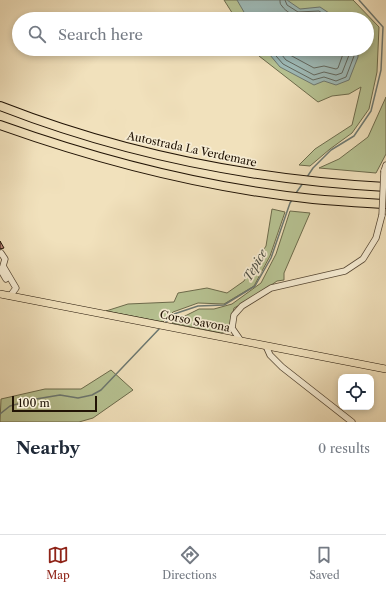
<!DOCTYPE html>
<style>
body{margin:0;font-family:"Libre Caslon Text",serif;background:#f2f2f3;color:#1f2937}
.controls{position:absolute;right:12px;bottom:12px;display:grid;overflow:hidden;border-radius:8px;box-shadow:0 2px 6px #0003}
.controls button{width:36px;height:36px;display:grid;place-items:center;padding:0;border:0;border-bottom:1px solid #e0e1e3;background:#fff;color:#1f2937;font:20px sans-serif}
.scale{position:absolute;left:12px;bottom:10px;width:85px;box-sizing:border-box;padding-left:4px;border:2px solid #211305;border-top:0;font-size:11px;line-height:14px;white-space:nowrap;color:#211305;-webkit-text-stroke:3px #f6ecd3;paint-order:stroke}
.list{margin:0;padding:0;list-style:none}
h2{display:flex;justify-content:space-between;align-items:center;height:52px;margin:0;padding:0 16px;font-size:17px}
h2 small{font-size:13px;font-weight:400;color:#747a83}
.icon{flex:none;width:22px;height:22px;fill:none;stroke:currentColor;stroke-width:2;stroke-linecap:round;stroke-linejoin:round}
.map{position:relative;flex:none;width:386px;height:422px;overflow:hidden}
.search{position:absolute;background:#fff;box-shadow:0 2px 6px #0003;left:12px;right:12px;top:12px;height:44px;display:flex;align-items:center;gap:10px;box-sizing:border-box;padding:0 14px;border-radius:22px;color:#747a83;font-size:15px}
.sheet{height:112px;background:#fff}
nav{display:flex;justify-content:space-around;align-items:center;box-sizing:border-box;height:56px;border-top:1px solid #e0e1e3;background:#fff;font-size:11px;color:#747a83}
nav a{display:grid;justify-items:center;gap:2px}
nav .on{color:#8f2418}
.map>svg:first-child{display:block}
</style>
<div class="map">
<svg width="386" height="422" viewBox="0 0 386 422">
<rect width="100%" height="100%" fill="#f1e1bc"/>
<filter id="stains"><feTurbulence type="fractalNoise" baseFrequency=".005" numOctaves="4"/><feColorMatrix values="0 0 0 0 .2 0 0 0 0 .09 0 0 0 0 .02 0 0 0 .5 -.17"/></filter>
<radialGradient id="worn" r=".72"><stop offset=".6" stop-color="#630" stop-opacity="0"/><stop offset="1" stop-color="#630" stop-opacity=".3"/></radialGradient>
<g fill="#b7c393" stroke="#6c6b4c">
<polygon points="224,0 353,0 379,27 377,72 369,109 352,133 330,149 310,166 299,165 315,149 352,125 361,87 349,94 332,96 318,102 259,56 254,49 367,49 367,19 236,19"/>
<polygon points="386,97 386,154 376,173 319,168 339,159 368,137"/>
<polygon points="272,209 285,212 270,256 254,286 224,304 198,303 173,312 163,322 106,311 128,304 174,302 178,293 207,288 227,293 244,281 266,246"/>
<polygon points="290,211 310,213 284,273 284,280 277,281 251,299 234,308 229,330 221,333 172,323 183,317 199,309 214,309 232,304 261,283 276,254"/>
<polygon points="111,370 133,390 93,418 79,422 0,422 1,399 45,389 81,389"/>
</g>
<g fill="#9ebbb9" stroke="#6c7871">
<polygon points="237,0 287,0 300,9 320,7 338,19 248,19"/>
<polygon points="265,49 358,49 358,57 349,80 336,85 324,81 314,85 280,67"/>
</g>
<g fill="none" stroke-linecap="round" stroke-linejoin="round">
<g stroke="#60675f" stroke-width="1">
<path d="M280,0C280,3 280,4 282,6C285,11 295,17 301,18C309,18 315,14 322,19"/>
<polyline points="285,0 287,5 298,12 319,11 331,19"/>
<polyline points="270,49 283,64 313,80 324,77 336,81 346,77 354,56 354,49"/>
<polyline points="277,49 286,60 314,75 324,72 336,75 342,73 349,55 349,49"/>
<polyline points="285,49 290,55 314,68 324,66 336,69 338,68 343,54 343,49"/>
</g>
<g stroke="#6c7871" stroke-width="1.5">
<polyline points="307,177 313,168 331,150 354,136 371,111 381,70 383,27 359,0"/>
<polyline points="296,193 303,183"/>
<polyline points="164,324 174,314 198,306 224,305 255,286 271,258 290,203 292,200"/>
<polyline points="0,414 10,406 36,399 60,395 78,398 92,395 101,390 160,328"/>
</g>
<g stroke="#554633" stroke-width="7">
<g id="minor">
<polyline points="384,171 386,165"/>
<polyline points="1,253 5,259 3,266 16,288 10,296"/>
<polyline points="0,269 6,279"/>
<polyline points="241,341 232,328 234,315 242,306 271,288 345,271 363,259 376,238 382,215"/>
<polyline points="266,346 270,355 282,367 352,422"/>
</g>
</g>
<g stroke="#211305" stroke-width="8">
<polyline id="major" points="0,294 386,369"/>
</g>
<g stroke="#211305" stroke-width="10">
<g id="highway">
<path d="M0,106C123,154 254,180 386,187"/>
<path d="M0,125C101,161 206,188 313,199C337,201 362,203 386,204"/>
</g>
</g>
<use href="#minor" stroke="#f6ecd3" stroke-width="5.5"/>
<use href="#major" stroke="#f1e1bc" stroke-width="7"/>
<use href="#highway" stroke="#f1e1bc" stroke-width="8"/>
<g stroke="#554633" stroke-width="7" stroke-linecap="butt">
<polyline id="minor-bridge" points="382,215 384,171"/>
</g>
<use href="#minor-bridge" stroke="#f6ecd3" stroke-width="5.5"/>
</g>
<polygon fill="#c0877c" stroke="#211305" points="0,241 4,248 0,249"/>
<g text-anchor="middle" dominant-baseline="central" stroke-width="3.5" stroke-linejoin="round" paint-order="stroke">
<g font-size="11" fill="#211305" stroke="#f6ecd3">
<text transform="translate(192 149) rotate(12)">Autostrada La Verdemare</text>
<text transform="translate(195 321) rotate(11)">Corso Savona</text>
</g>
<g font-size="12" font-style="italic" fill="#4d4e44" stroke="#f6ecd3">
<text transform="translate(255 265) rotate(-60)">Tepice</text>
</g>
</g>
<rect width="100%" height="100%" filter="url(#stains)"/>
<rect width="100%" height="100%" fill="url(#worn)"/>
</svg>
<div class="controls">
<button><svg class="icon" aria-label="locate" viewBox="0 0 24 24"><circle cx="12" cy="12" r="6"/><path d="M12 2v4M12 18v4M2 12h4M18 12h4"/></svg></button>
</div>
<div class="scale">100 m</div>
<div class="search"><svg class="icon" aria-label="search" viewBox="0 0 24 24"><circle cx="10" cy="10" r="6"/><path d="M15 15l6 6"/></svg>Search here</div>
</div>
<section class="sheet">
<h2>Nearby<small>0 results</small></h2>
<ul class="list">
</ul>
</section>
<nav>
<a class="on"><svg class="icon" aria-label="map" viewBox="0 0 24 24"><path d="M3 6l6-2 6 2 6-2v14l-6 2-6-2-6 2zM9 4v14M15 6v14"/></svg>Map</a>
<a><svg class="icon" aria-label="directions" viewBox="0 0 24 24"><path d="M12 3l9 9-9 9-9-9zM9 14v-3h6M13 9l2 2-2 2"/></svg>Directions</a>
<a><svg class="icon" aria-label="saved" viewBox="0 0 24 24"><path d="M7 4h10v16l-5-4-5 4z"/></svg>Saved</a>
</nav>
